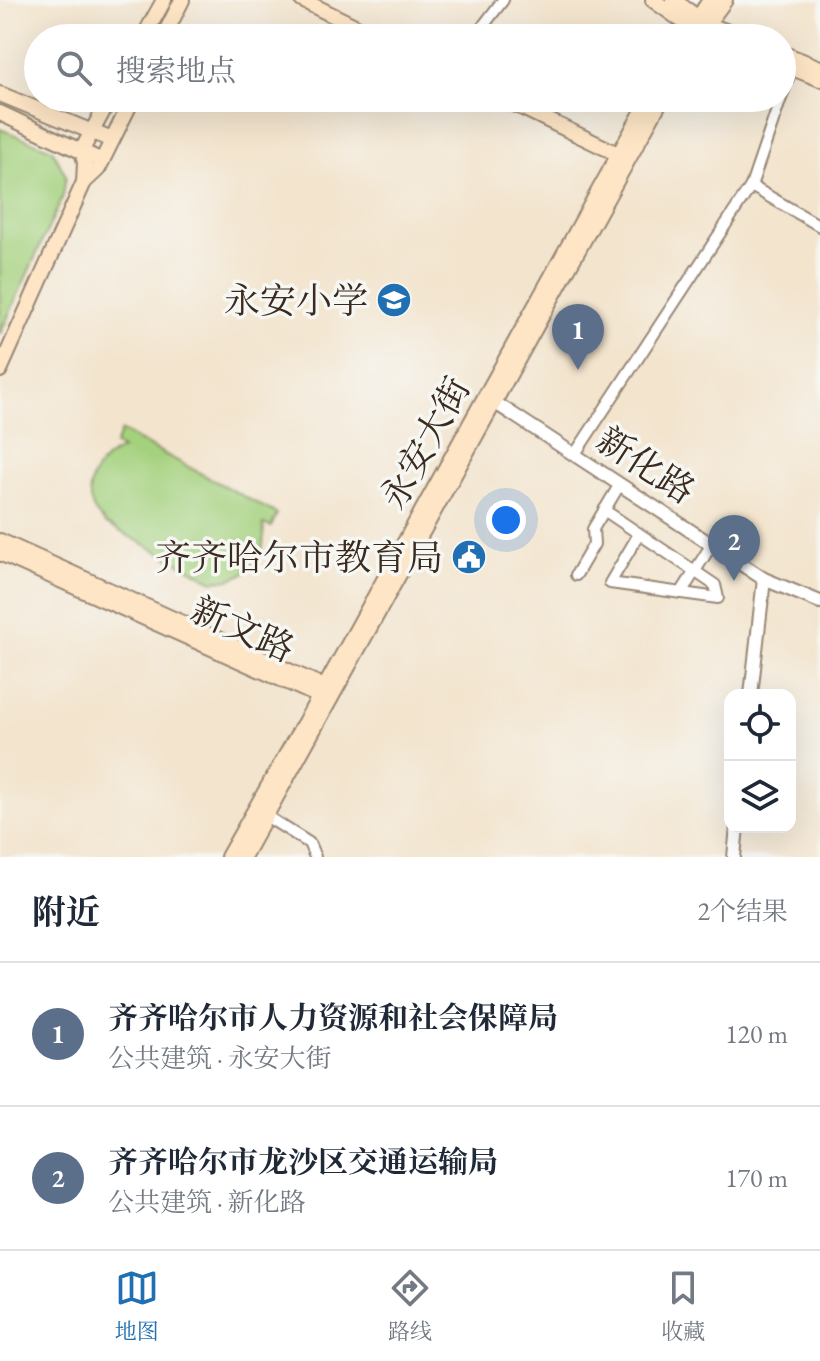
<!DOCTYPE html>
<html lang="zh">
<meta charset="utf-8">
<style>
body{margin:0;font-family:"EB Garamond","Noto Serif SC",serif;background:#f2f2f3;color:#1f2937}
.controls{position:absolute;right:24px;bottom:24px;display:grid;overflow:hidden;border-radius:16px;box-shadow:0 8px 32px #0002}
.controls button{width:72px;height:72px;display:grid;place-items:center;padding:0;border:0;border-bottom:2px solid #e0e1e3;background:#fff;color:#1f2937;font:40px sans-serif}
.you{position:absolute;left:506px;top:520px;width:28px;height:28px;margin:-20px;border:6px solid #fff;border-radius:50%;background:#1a73e8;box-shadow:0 0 0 12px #1a73e833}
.badge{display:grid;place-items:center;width:52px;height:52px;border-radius:50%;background:#1f6fb2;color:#fff;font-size:26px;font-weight:700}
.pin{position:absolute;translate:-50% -66px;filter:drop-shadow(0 2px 4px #0008)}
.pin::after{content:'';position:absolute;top:42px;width:28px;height:24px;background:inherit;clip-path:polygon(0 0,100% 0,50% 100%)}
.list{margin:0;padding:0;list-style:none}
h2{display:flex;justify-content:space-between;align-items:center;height:104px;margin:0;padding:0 32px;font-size:34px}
h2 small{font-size:26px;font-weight:400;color:#747a83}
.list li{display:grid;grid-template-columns:52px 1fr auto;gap:24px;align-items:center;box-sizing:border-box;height:144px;padding:0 32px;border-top:2px solid #e0e1e3}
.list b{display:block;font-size:30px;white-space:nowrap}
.list p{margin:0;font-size:26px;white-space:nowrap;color:#747a83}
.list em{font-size:26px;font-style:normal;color:#747a83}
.icon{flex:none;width:44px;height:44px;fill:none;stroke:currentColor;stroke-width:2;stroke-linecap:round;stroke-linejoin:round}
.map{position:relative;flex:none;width:820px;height:857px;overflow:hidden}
.search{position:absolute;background:#fff;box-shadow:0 8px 32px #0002;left:24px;right:24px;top:24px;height:88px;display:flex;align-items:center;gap:20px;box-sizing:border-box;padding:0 28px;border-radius:44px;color:#747a83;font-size:30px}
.sheet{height:392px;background:#fff}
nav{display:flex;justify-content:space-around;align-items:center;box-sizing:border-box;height:112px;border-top:2px solid #e0e1e3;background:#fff;font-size:22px;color:#747a83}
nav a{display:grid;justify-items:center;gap:4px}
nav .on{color:#1f6fb2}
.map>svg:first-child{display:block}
</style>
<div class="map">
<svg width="820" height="857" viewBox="0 0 820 857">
<rect width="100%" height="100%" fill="#f6f6f2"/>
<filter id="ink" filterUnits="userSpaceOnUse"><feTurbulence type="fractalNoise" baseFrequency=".0125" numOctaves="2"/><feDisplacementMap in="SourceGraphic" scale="16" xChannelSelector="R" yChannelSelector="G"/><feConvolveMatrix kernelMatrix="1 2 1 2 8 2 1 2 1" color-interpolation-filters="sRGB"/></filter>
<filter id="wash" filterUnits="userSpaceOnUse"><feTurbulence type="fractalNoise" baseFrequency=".006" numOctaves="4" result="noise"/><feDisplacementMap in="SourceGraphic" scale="32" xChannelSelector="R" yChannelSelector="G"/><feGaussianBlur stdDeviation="1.8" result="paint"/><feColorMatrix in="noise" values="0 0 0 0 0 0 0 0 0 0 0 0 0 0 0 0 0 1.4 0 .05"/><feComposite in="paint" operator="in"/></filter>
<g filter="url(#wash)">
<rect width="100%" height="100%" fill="#f3e4cd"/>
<g fill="#a4d17e" stroke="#707e4e" stroke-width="2">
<polygon points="0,129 52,149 66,176 63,196 0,334"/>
<path d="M121,431L277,514L271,527L263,524C268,562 249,579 213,581L106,524C102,519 95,514 93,508C82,483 100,458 122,449L115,445Z"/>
</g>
</g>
<g filter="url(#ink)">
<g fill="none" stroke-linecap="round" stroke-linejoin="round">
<g stroke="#978776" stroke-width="14">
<g id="minor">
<polyline points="474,38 503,0"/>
<polyline points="782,96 793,64"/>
<polyline points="751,186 820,226"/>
<polyline points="575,454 751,186 781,98"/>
<polyline points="604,510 715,585 718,598 610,583 639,534"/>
<polyline points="576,575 594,544 593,529 620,484"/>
<polyline points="681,593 712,544"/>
<polyline points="266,816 309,843 315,857"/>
</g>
</g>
<g stroke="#978776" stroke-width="16">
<g id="tertiary">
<polyline points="488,398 764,579 820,602"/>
<polyline points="751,695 764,579"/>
<polyline points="734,857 737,827"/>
</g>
</g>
<g stroke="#978776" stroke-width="18">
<g id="secondary">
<polyline points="302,0 379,38"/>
<polyline points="653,0 691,27 713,38"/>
<polyline points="673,0 707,24 743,38"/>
<polyline points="702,31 725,0"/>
<polyline points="143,38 164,0"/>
<polyline points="163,38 182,0"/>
<polyline points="685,38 710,0"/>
<polyline points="782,53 820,68"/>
<polyline points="782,64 820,79"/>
<polyline points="0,94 112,140"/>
<polyline points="502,98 624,157"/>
<polyline points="0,113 102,161"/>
<polyline points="84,182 98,169 133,98"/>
<polyline points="0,370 84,182 85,163 82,150 110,98"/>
<polyline points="0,541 331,690"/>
<polyline points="0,553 328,700"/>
<polyline points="228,857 325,687 650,98"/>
<polyline points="243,857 662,98"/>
</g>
</g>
<use href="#minor" stroke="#fff" stroke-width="10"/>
<use href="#tertiary" stroke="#fff" stroke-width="12"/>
<use href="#secondary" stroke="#fde5c5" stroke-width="14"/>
</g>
</g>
<defs>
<g id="school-disc" transform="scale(1.8)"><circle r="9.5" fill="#1f6fb2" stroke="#f6f6f2"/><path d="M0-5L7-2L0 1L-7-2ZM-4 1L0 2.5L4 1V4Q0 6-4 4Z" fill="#fff"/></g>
<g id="civic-disc" transform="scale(1.8)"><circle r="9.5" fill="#1f6fb2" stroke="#f6f6f2"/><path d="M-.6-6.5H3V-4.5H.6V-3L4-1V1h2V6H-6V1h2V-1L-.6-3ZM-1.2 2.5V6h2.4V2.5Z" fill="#fff"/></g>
</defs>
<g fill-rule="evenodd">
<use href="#school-disc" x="394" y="300"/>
<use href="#civic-disc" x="469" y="557"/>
</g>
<g text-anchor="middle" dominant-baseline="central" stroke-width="7" stroke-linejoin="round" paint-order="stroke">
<g font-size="36" fill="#3b2a1e" stroke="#f6f6f2" text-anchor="end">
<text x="368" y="300">永安小学</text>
<text x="443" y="557">齐齐哈尔市教育局</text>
</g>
<g font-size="36" fill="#3b2a1e" stroke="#f6f6f2">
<text transform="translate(425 443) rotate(-61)">永安大街</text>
<text transform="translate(646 465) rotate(33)">新化路</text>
<text transform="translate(243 629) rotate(24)">新文路</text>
</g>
</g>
</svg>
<div class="controls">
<button><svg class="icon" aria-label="locate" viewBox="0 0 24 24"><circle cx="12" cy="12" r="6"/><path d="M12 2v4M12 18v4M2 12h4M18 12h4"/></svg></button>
<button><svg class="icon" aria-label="layers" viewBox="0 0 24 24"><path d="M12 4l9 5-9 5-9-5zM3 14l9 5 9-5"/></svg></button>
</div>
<div class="you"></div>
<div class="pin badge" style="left:578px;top:370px;background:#5c6f8a">1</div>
<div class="pin badge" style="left:734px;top:581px;background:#5c6f8a">2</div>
<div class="search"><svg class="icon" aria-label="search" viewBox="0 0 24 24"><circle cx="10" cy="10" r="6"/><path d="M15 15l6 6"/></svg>搜索地点</div>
</div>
<section class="sheet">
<h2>附近<small>2个结果</small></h2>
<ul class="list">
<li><span class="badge" style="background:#5c6f8a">1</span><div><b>齐齐哈尔市人力资源和社会保障局</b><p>公共建筑 · 永安大街</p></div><em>120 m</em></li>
<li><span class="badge" style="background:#5c6f8a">2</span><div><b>齐齐哈尔市龙沙区交通运输局</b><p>公共建筑 · 新化路</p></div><em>170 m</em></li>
</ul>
</section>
<nav>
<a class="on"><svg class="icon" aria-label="map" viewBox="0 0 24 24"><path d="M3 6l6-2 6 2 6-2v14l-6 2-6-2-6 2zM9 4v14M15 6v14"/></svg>地图</a>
<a><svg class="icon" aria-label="directions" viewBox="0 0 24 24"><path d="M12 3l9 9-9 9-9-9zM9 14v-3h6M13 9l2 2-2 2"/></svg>路线</a>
<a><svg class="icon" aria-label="saved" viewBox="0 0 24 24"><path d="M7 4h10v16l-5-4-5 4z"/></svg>收藏</a>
</nav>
